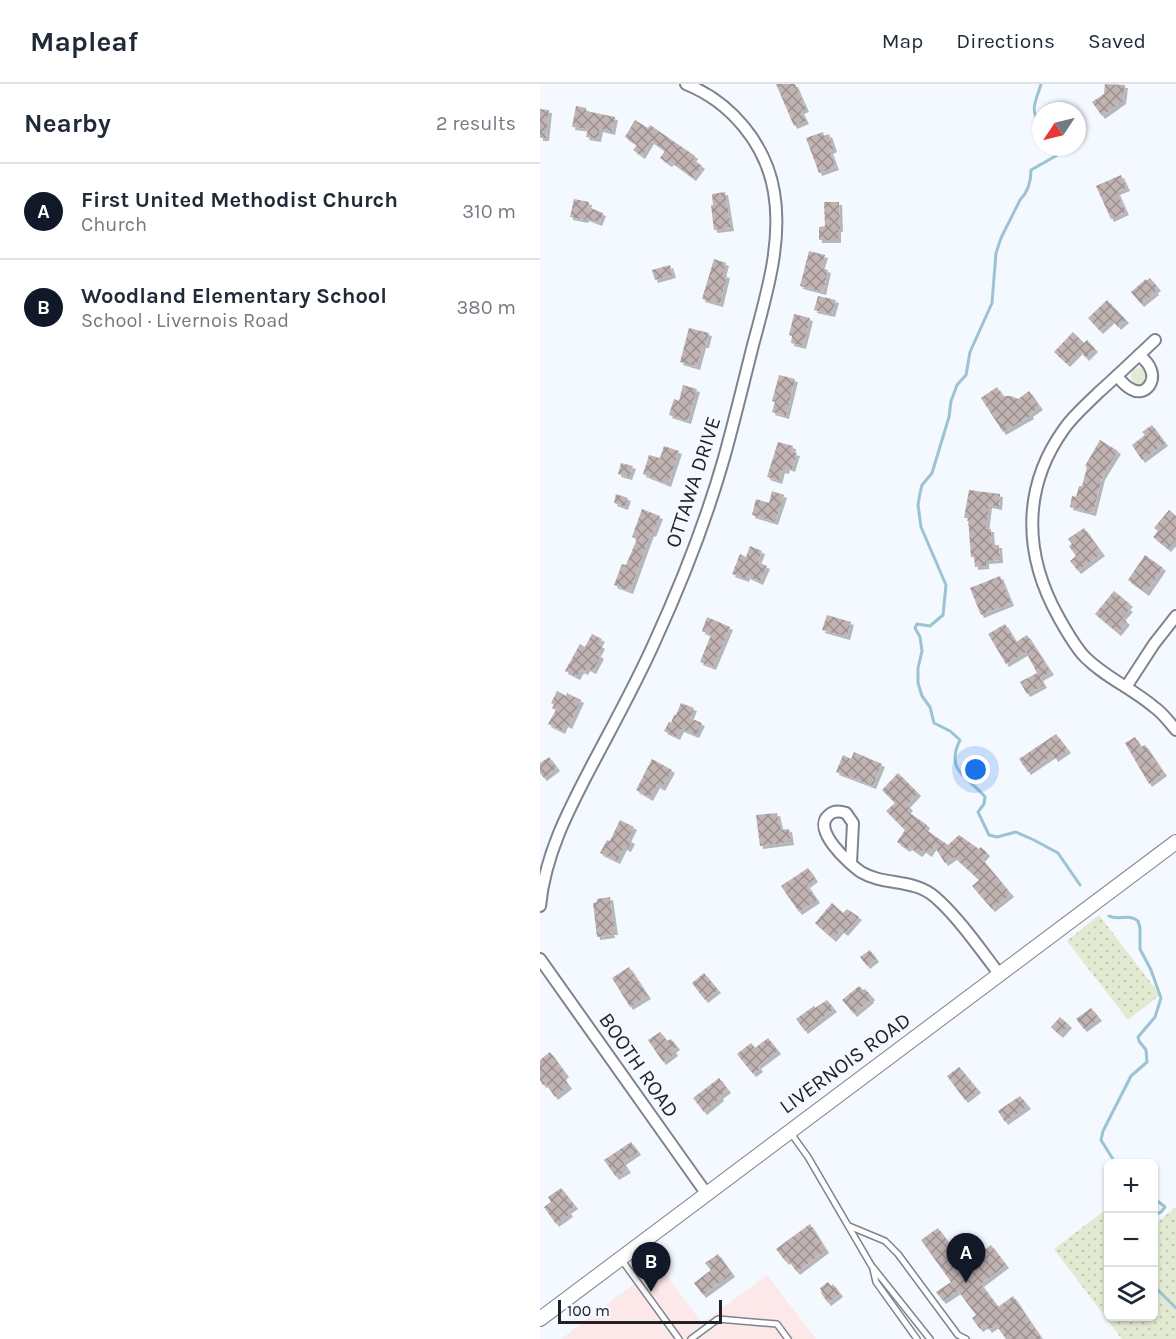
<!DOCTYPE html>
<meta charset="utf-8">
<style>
body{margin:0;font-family:Karla,sans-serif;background:#f2f2f3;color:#1f2937}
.controls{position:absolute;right:18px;bottom:18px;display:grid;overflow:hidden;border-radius:9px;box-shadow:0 2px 4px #0004}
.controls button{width:54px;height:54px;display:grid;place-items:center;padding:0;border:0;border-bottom:2px solid #e0e1e3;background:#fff;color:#1f2937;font:30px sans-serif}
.compass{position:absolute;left:492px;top:18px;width:54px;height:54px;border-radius:50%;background:#fff;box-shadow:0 2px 4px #0004;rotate:235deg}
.scale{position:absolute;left:18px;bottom:15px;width:164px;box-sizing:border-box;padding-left:6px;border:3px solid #1f2125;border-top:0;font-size:16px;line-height:21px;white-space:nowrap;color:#1f2125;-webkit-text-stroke:4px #f4f8ff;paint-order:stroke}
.you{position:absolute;left:436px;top:686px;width:21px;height:21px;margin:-15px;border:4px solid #fff;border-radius:50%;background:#1a73e8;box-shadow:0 0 0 9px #1a73e833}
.badge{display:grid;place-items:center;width:39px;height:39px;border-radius:50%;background:#111827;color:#fff;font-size:20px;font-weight:700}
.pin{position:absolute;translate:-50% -50px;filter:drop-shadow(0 2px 3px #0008)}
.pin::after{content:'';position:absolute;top:32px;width:21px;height:18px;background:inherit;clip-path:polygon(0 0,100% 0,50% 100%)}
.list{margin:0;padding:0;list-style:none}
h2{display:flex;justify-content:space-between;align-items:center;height:78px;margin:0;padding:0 24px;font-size:26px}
h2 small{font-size:20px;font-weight:400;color:#747a83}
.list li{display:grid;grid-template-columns:39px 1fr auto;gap:18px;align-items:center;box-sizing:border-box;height:96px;padding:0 24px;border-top:2px solid #e0e1e3}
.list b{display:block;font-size:22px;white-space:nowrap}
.list p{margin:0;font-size:20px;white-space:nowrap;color:#747a83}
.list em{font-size:20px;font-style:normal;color:#747a83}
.icon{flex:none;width:33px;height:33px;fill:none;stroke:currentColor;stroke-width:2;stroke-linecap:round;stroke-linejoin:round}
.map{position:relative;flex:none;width:636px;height:1255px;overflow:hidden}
header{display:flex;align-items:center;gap:36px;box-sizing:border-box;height:84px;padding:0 30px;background:#fff;border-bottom:2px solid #e0e1e3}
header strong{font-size:28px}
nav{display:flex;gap:33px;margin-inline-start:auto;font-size:21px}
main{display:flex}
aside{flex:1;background:#fff}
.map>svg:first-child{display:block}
</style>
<header>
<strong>Mapleaf</strong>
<nav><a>Map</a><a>Directions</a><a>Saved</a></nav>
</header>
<main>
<aside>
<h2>Nearby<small>2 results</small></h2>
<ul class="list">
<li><span class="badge">A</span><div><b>First United Methodist Church</b><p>Church</p></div><em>310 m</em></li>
<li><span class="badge">B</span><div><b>Woodland Elementary School</b><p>School · Livernois Road</p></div><em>380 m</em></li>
</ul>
</aside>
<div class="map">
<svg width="636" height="1255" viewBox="0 0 636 1255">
<defs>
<pattern id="park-dots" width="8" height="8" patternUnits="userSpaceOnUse" patternTransform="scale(1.5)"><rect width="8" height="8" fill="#e3ead2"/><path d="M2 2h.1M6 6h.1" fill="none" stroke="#c2c8b4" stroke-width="1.8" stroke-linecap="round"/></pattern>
<pattern id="building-cross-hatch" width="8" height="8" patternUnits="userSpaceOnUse" patternTransform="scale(1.5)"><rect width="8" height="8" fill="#c1b3b2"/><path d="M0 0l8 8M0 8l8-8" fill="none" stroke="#9c9191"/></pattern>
<filter id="shadow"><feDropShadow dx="3" dy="3" stdDeviation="0" flood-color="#0004"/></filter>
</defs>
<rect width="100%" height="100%" fill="#f4f8ff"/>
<polygon fill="#fde8e9" points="119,1181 162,1239 227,1191 276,1255 21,1255"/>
<circle fill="#e3ead2" cx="599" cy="292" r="8"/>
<g fill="url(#park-dots)">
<polygon points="559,831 620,911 588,936 527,857"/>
<polygon points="636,1123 636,1255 582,1255 514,1165 568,1124 568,1232 614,1232 614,1141"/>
</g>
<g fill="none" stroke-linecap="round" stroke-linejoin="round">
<g stroke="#9bc3d3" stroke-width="3">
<path d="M501,0C497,15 488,27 501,40"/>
<path d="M523,63L524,65L521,69L491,86C491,97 488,108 480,116L461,154L456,169L452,219L430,268L426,291L417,301L411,317L409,333L392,389L382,401L380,409L378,421L381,443L406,501L403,531L390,542L377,540L375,544L380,553L382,567L378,584V599L382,612L390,623L394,639L410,647L420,656C404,688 430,694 445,713L444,720L438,728L449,751L457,753L476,748L494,756L518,769L540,801"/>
<path d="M569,832C578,837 589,829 598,837L600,844V865L611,886L621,914L615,933L598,953L599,957L606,966L607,978L591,992L563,1047L561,1056L576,1080"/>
<polyline points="614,1118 619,1118 625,1123 621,1128 614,1131"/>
<polyline points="614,1189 617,1205 636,1224"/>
</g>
</g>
<g fill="url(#building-cross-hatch)" filter="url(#shadow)">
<polygon points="236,0 255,0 266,25 261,27 266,37 254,42"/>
<polygon points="565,0 585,1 583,17 562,32 552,18 564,10"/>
<polygon points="36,22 46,24 46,27 75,33 72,48 60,45 58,55 46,53 48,45 32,43"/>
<polygon points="0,25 9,26 6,54 0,54"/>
<polygon points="95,36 108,44 110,41 155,72 153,75 162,82 153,94 131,78 129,80 120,74 125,67 111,57 102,72 93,66 97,61 85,53"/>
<polygon points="283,48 284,52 289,50 294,65 290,67 296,83 279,89 266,54"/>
<polygon points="581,91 587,104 577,108 586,128 571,135 556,102"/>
<polygon points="185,108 191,144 174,146 171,121 173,121 172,110"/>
<polygon points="34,115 49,118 48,123 63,129 59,139 46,134 45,136 30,133"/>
<polygon points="284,118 299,118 300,145 298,145 298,156 279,156 279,143 285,142"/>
<polygon points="269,167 285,171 281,184 288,186 283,208 260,202"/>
<polygon points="174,175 186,179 183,190 187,191 180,220 162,215"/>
<polygon points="130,181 133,191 115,196 112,186"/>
<polygon points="610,194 618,204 615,206 616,208 601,220 591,208 606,195 607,197"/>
<polygon points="278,212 296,216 292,230 274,226"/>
<polygon points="567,216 586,236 578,243 572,236 560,247 548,234"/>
<polygon points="254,230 270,234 263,262 251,259 252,252 249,251"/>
<polygon points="149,244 169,249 166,261 163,261 157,283 140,278"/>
<polygon points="533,248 544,259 547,256 555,265 546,274 540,267 527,280 514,268"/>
<polygon points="239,291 255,295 246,332 232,328 235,318 232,317"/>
<polygon points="143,301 157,305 148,337 129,331 134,315 139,317"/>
<polygon points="457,303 463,312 471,312 478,315 489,307 500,323 490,330 491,332 463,348 441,314"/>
<polygon points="612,341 625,359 602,376 592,361 605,351 602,348"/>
<polygon points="560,356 578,367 562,393 553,429 530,423 532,412 536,413 539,402 542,402 547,383 545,382"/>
<polygon points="238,358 253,362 252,368 257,369 252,385 247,383 246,387 242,386 239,397 227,393"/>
<polygon points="124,362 139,367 128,400 103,390 109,371 120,374"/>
<polygon points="81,379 93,382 89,393 78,390"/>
<polygon points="429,406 460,410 459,423 449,421 446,445 451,445 452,461 459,461 460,476 446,477 446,482 435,483 434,473 431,473 428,434 424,434"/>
<polygon points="232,407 244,411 235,438 212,431 216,415 229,419"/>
<polygon points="76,410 88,414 85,423 74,419"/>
<polygon points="102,425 120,432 113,450 111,449 90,507 74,501 82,480 86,481 97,455 92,453"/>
<polygon points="629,426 636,432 636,456 628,465 613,453 618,447 614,444"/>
<polygon points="544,444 562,469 538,487 530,477 536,472 529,462 532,460 528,455"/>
<polygon points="210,462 222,467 218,478 227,482 220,498 207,492 206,495 192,490 200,470 206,473"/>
<polygon points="605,471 623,484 606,509 588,496"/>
<polygon points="460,492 471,519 441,531 430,504"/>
<polygon points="574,507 590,520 587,523 590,525 582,534 587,538 578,549 555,530"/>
<polygon points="287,531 311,538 307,553 282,546"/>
<polygon points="167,533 190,543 173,583 160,578 171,551 162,547"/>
<polygon points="465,540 476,558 487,551 511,588 500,594 504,601 487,610 480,598 497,589 486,568 466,580 448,550"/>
<polygon points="52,550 62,555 59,560 62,562 58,570 61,572 53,587 47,584 45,588 41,586 37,593 25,587 40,560 45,563"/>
<polygon points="17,607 26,612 27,609 41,616 29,642 25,640 22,647 8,640 16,626 12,624 14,621 11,619"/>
<polygon points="141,619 154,624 150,634 162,639 156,651 141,645 137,653 124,647 129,638 131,639 134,631 136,631"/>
<polygon points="516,650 528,666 515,675 513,671 488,688 479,675"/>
<polygon points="595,653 601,663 605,661 624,689 609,700 585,659"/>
<polygon points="314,668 342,680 333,702 296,688 303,671 311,675"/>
<polygon points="9,673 17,684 4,694 0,689 0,679"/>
<polygon points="112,675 132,686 122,704 117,701 110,714 96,706"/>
<polygon points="358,689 378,709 367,721 370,724 367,727 387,741 385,745 408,761 419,751 439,765 441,763 447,769 442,775 471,810 452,825 432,802 439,796 414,773 405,779 394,762 389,770 383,766 379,770 369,763 367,765 357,758 365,746 346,727 355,719 342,706"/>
<polygon points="237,729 241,746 249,745 251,758 220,762 216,731"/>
<polygon points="80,736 94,743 88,755 92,757 88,765 84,763 77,777 60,769 67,756 70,757"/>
<polygon points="268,784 275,795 267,801 277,816 259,828 241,802"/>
<polygon points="70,813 75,848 71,848 72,851 57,853 53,819 57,818 57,815"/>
<polygon points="292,819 303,829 307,825 319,833 305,849 301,846 293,855 275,839"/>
<polygon points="330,866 336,875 327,882 320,873"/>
<polygon points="89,883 108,912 90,923 72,894"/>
<polygon points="164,889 178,906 165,916 152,899"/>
<polygon points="319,902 323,906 325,905 332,913 330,915 331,916 314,930 302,916"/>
<polygon points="287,916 294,925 265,947 256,935 274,922 275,924"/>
<polygon points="551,924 559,934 544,945 536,935"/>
<polygon points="520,933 529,941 520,951 511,943"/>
<polygon points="120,948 127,957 131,955 137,963 133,966 135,969 123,978 108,956"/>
<polygon points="228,954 238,967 218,982 220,985 213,990 197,970 211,959 215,964"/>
<polygon points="10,968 26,990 23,993 29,1002 15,1013 6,1000 3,1001 0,996 0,976"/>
<polygon points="419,983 438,1006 425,1016 407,992"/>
<polygon points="179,994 188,1006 180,1012 181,1014 164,1028 153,1014"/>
<polygon points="480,1012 488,1022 465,1038 458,1027"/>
<polygon points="91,1058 98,1068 83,1078 88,1086 76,1093 64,1076"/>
<polygon points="21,1104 35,1122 28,1127 30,1130 16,1140 4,1123 11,1118 8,1113"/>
<polygon points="270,1140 286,1166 257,1188 248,1176 246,1178 236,1165"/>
<polygon points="398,1144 424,1180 451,1161 466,1181 441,1200 458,1223 473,1212 502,1255 466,1255 456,1241 449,1246 446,1241 440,1245 432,1234 436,1231 418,1207 403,1217 396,1208 411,1198 381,1156"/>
<polygon points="178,1170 192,1190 163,1211 154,1199 171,1186 165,1179"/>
<polygon points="288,1198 291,1202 293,1200 300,1210 288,1219 281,1209 282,1208 280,1204"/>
</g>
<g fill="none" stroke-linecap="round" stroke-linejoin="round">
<g stroke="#7f838e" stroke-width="8">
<g id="service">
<polyline points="250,1048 268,1073 331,1181 390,1255"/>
<polyline points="309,1142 345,1157 358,1170 418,1251 426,1255"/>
<polyline points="81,1175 139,1255"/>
<polyline points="333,1185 336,1198 377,1255"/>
<polyline points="151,1255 178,1235 237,1240 248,1255"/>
</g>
</g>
<g stroke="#7f838e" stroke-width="14">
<g id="minor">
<path d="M615,256C596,274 577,292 558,309C546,321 533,332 524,345C481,405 484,472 519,534C527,548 534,561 544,572C564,593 592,604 614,623C623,629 629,638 636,646"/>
<path d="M577,292C581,297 585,302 591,305C604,313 616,299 611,286C609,280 604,275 599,271"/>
<polyline points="586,603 614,560 636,532"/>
<path d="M311,779L313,739L306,729C300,727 294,726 289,731C271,745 309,780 321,788C344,802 373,794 395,813C419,834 440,865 460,891"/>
<path d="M0,822C5,771 28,727 51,683C73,641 96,600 115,557C142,498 166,437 184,374C194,338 203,301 212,265C225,215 243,160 234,108C226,60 191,18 146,0"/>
<polyline points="0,875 166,1109"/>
</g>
</g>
<g stroke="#7f838e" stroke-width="16">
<polyline id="tertiary" points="0,1235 636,758"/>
</g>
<use href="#service" stroke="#fff" stroke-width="5"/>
<use href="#minor" stroke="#fff" stroke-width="10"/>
<use href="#tertiary" stroke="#fff" stroke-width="14"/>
</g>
<g text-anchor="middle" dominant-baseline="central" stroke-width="5" stroke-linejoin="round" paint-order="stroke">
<g font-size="21" fill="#1f2125" stroke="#f4f8ff">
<text transform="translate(153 398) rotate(-72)">OTTAWA DRIVE</text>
<text transform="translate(305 979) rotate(-36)">LIVERNOIS ROAD</text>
<text transform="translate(99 981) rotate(55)">BOOTH ROAD</text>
</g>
</g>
</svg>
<div class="controls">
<button>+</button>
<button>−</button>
<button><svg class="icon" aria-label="layers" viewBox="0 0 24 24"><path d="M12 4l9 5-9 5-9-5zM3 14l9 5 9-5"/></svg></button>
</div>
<svg class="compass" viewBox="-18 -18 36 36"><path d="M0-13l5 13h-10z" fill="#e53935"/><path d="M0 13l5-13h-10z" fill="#747a83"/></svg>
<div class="scale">100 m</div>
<div class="you"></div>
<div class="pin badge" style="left:426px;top:1199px">A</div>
<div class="pin badge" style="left:111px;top:1208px">B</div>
</div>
</main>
